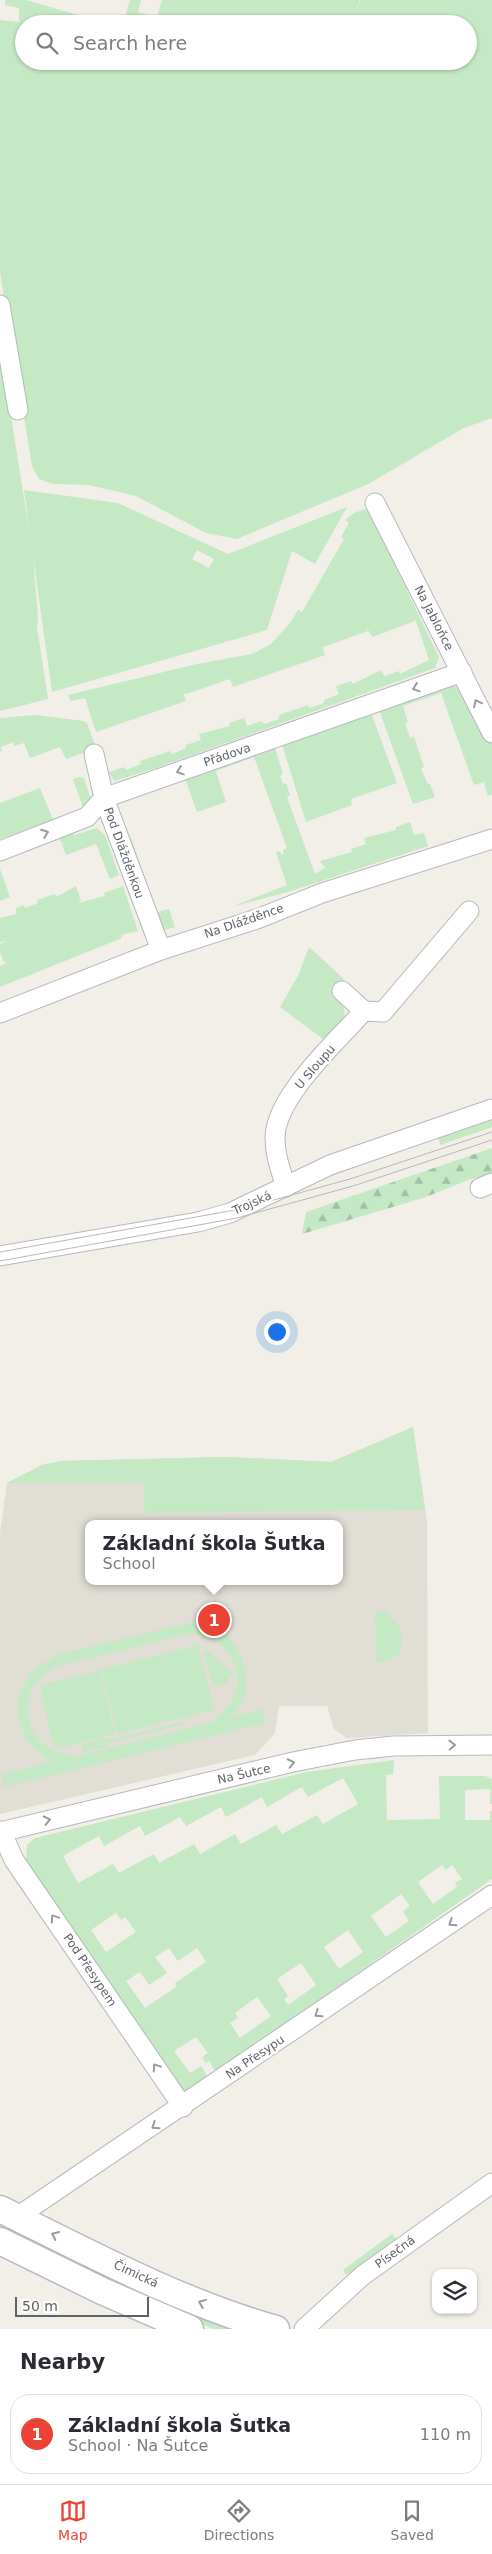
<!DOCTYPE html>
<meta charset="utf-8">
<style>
body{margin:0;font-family:"DejaVu Sans",sans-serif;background:#f2f2f3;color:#2b2b33}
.controls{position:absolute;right:15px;bottom:15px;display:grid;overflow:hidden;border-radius:10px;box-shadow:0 1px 4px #0004}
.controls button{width:45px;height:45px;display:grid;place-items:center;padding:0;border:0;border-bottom:1px solid #e1e1e2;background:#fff;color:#2b2b33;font:25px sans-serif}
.scale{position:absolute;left:15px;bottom:12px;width:134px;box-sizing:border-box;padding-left:5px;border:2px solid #5f6368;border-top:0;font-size:14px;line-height:18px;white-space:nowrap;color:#5f6368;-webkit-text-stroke:4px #fff;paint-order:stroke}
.you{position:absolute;left:276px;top:1331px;width:18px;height:18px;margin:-12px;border:4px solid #fff;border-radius:50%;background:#1a73e8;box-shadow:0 0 0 8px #1a73e833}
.badge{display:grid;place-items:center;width:32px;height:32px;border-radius:50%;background:#ea4335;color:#fff;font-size:16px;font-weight:700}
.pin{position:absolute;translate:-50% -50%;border:2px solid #fff;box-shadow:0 1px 5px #0006}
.popup{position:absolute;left:85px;top:1520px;width:258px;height:65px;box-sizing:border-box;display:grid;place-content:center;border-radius:10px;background:#fff;filter:drop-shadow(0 1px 4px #0005);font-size:16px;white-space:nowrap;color:#7c7c81}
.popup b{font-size:19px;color:#2b2b33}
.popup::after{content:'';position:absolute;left:50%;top:100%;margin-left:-10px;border:10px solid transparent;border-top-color:#fff}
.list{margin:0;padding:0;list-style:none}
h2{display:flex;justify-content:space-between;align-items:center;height:65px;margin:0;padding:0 20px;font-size:21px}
h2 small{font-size:16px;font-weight:400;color:#7c7c81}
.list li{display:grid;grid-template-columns:32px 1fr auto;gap:15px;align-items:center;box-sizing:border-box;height:80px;margin:0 10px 10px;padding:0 10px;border:1px solid #e1e1e2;border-radius:20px}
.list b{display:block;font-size:19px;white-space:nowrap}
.list p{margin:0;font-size:16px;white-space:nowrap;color:#7c7c81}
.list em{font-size:16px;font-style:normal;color:#7c7c81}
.icon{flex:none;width:28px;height:28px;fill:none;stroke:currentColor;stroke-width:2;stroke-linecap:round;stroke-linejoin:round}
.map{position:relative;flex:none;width:492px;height:2329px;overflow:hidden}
.search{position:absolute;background:#fff;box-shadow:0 1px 4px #0004;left:15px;right:15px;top:15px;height:55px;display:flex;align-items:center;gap:12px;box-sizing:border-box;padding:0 18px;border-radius:28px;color:#7c7c81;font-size:19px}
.sheet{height:155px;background:#fff}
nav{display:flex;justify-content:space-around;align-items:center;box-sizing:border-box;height:70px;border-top:1px solid #e1e1e2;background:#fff;font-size:14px;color:#7c7c81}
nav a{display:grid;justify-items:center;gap:2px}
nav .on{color:#ea4335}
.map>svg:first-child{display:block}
</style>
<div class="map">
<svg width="492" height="2329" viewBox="0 0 492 2329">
<defs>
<pattern id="forest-firs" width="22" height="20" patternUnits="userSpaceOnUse" patternTransform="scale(1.25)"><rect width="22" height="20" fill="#c5e8c5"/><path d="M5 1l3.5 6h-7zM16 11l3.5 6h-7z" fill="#a3c0a4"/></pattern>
</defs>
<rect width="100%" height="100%" fill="#f1efe8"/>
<path fill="#e1ded6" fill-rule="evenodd" d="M413,1427L427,1521L428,1733L347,1738L334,1729L327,1706H279L275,1733L255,1755L0,1814V1533L7,1483L42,1465L61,1461L226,1457L331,1462ZM89,1524H339V1581H89Z"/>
<g fill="#c5e8c5" fill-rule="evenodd">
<polygon points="5,0 26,0 109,24 24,24 24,61 468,61 468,24 154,24 144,21 142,24 123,24 130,0 141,0 138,12 157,17 162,0 360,0 355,12 361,0 492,0 492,418 464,428 368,484 237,539 206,533 136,496 89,485 53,484 39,479 32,466 0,272 0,20 19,22 19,8 5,5"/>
<path d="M0,347L31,542L24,490L118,503L228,554L347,507L315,564L292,551L267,630L52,692L33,556L38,618L37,627L48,699L0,711ZM197,550L214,559L209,568L192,559Z"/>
<polygon points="365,509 372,513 407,580 407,591 439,657 435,668 159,767 114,781 109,772 124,767 126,770 141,764 140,761 170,751 172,754 186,748 186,745 201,740 199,734 230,726 229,723 244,718 247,726 262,721 264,724 279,719 279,715 308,705 309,708 324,703 324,700 339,694 336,686 351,681 353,684 381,670 384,676 399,671 400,674 429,660 415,618 415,621 372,637 367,628 368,631 323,647 322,644 325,655 233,687 230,679 186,694 183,692 186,701 96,732 85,698 71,701 68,695 197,664 252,654 271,644 290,623 298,610 302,612 344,539 341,537 349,523 345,520 354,513"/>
<polygon points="450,684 464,691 492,740 492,794 488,796 484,782 474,785 441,693 403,706 408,722 405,723 410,738 414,737 424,767 421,768 427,783 430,784 435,797 413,804 378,707"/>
<polygon points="370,710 397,783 351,799 352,805 306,822 281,741"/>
<polygon points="35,715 84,721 87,723 96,748 66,759 60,747 30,758 24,743 14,746 13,742 1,747 2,751 0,752 0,718"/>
<polygon points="274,744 283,774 280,776 283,784 286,783 290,795 287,797 315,874 325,868 320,861 352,852 351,849 366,844 364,838 396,830 396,827 410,822 414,835 424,833 428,846 288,892 231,907 287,885 276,852 280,851 281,855 284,854 283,850 287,848 254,757 216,771 226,802 197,812 184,775"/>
<polygon points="79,777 84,778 91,800 81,810 83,807 73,779"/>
<polygon points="40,788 53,820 0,839 0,803"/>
<polygon points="97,828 105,835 119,875 110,879 98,849 102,847 98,848 96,844 66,855 62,844 65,842 61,843 60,839 0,861 0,857 72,831 74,835"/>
<polygon points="131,838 157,912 169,909 175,927 161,931 128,840"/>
<polygon points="0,869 10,897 0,901"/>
<polygon points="76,886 81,900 78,903 105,896 104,893 123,886 138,931 121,935 122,938 0,987 0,966 8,962 4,962 0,952 0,944 6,941 0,942 0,918 16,914 16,908 24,905 25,908 38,903 37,900 55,894 56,897"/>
<polygon points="309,947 345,980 335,993 344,1003 345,1021 327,1042 280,1007 298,976"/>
<polygon points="492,1115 492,1127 440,1145 438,1135"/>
<polygon points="413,1427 425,1510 145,1513 143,1483 7,1483 42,1465 61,1461 226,1457 331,1462"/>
<polygon points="375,1610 388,1613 402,1630 400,1654 387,1661 376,1663"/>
<path d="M189,1623C196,1624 203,1624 209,1626C236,1633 252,1669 245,1695C243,1702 237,1709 234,1716L263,1709L266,1723L4,1787L2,1774L52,1761L40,1754L27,1740L17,1717L18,1697L32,1671L56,1655ZM197,1634C205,1638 218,1641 224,1648C249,1675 237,1706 209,1723L77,1756C57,1754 40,1747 31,1727C23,1707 29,1686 46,1673C59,1663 78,1661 93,1657C123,1650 153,1643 183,1635Z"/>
<polygon points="198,1645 214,1710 117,1734 101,1669"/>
<polygon points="206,1650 233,1673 226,1683 214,1686 203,1652"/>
<polygon points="100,1671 115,1734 54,1749 40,1685"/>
<polygon points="183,1722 184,1724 107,1743 108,1746 84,1752 82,1744 106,1738 107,1740"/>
<path d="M394,1760L393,1774L386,1775L387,1820L440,1819L439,1776H485L492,1779V1804H490V1789L465,1790V1820H490V1811H492V1879L216,2072L209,2061L206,2063L202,2057L208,2053L196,2037L174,2051L190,2073L201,2066L208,2077L186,2093L26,1862L27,1845L35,1838L307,1772ZM343,1778L358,1804L323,1824L317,1815L282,1834L276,1825L241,1844L235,1834L200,1854L194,1844L159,1863L154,1854L119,1873L113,1864L78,1883L63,1856L99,1836L104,1846L140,1826L145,1836L180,1817L186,1826L221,1807L226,1817L262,1797L267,1807L302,1787L308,1797ZM442,1865L446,1870L452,1865L462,1879L455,1883L457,1887L433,1904L418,1882ZM401,1894L410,1906L403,1911L409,1921L386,1937L371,1916ZM116,1913L121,1920L125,1917L136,1932L106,1952L91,1930ZM348,1930L363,1952L339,1969L324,1947ZM169,1948L178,1961L197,1948L206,1962L175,1983L176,1987L145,2008L126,1981L140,1972L149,1985L167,1973L155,1957ZM301,1963L316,1985L288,2005L284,1999L288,1996L277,1979ZM257,1997L271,2016L240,2038L230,2023L238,2018L235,2013Z"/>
<polygon points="0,2225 181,2308 238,2329 214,2329 184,2318 0,2230"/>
<polygon points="392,2234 396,2239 346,2275 343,2270"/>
</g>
<polygon fill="url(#forest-firs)" points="492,1148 492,1176 478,1181 476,1177 423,1198 302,1234 306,1212"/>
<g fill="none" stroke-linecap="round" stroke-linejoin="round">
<g stroke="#b5b8bc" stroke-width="21">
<g id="street">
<polyline points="0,305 18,410"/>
<polyline points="375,503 492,733"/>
<polyline points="94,754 104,798 161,950"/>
<polyline points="0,851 87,817 104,798 462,672"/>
<polyline points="342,991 364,1011"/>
<polyline points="0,1013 161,950 257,919 322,893 492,839"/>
<path d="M286,1187C281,1171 275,1156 275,1138C275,1097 337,1041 364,1011L383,1012L469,911"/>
<polyline points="480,1188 492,1183"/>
<polyline points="0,1256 198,1222 230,1213 330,1165 492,1109"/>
<polyline points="1,1831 14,1860 183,2107"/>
<polyline points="0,1832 293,1762 355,1750 394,1746 492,1745"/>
<polyline points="17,2217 492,1895"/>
<polyline points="304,2329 362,2276 492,2183"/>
</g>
</g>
<g stroke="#b6babf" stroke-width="29">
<g id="secondary">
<path d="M0,2209C89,2253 180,2302 276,2329"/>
<polyline points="0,2241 102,2291 190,2329"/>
</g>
</g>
<use href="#street" stroke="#fff" stroke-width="19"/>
<use href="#secondary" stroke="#fff" stroke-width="26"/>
<g stroke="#b6b7b8" stroke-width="1">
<polyline points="0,1252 241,1209 350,1179 492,1132"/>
<polyline points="0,1261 237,1218 353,1186 492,1140"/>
</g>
</g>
<defs><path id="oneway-chevron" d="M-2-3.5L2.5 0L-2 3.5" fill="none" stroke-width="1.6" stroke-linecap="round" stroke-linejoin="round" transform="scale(1.25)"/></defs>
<g stroke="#979a9d">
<use href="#oneway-chevron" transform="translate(416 688) rotate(161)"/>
<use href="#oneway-chevron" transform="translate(477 703) rotate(-116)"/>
<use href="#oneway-chevron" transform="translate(180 771) rotate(161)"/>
<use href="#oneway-chevron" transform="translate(45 833) rotate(-21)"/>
<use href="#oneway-chevron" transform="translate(452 1745) rotate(-1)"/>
<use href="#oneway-chevron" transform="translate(291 1763) rotate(-12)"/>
<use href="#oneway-chevron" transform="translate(47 1820) rotate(-13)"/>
<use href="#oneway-chevron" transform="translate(54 1918) rotate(-124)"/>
<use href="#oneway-chevron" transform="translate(452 1923) rotate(146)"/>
<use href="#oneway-chevron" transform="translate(318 2014) rotate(146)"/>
<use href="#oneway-chevron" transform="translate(156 2067) rotate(-124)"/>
<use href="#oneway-chevron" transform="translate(155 2126) rotate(146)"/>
<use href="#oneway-chevron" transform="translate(55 2235) rotate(-155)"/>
<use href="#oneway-chevron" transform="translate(202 2303) rotate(-158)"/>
</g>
<g text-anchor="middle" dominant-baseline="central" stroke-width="4.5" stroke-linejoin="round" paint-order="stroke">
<g font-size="12" fill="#5f6368" stroke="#fff">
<text transform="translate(434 618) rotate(63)">Na Jabloňce</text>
<text transform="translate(227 755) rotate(-19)">Přádova</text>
<text transform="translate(124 853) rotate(70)">Pod Dlážděnkou</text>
<text transform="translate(244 921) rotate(-19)">Na Dlážděnce</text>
<text transform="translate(315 1067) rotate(-49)">U Sloupu</text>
<text transform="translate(252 1203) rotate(-24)">Trojská</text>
<text transform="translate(244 1774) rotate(-13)">Na Šutce</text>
<text transform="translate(90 1970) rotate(56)">Pod Přesypem</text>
<text transform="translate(255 2057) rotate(-34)">Na Přesypu</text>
<text transform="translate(395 2252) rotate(-36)">Písečná</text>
<text transform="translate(136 2274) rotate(25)">Čimická</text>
</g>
</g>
</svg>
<div class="controls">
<button><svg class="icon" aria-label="layers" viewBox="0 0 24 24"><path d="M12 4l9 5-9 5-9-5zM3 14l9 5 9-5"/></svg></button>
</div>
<div class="scale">50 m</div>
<div class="you"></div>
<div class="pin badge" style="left:214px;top:1620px">1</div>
<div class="popup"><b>Základní škola Šutka</b>School</div>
<div class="search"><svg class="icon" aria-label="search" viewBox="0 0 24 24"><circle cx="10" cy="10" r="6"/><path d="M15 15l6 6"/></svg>Search here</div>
</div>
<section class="sheet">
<h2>Nearby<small></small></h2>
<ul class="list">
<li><span class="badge">1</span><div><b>Základní škola Šutka</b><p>School · Na Šutce</p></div><em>110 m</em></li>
</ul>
</section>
<nav>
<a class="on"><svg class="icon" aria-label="map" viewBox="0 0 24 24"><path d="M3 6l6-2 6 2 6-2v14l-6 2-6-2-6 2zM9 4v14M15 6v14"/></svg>Map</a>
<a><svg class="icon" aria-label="directions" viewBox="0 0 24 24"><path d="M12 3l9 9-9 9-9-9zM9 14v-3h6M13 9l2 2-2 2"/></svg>Directions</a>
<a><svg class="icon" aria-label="saved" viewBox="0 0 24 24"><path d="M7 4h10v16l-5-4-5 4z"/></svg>Saved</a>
</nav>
